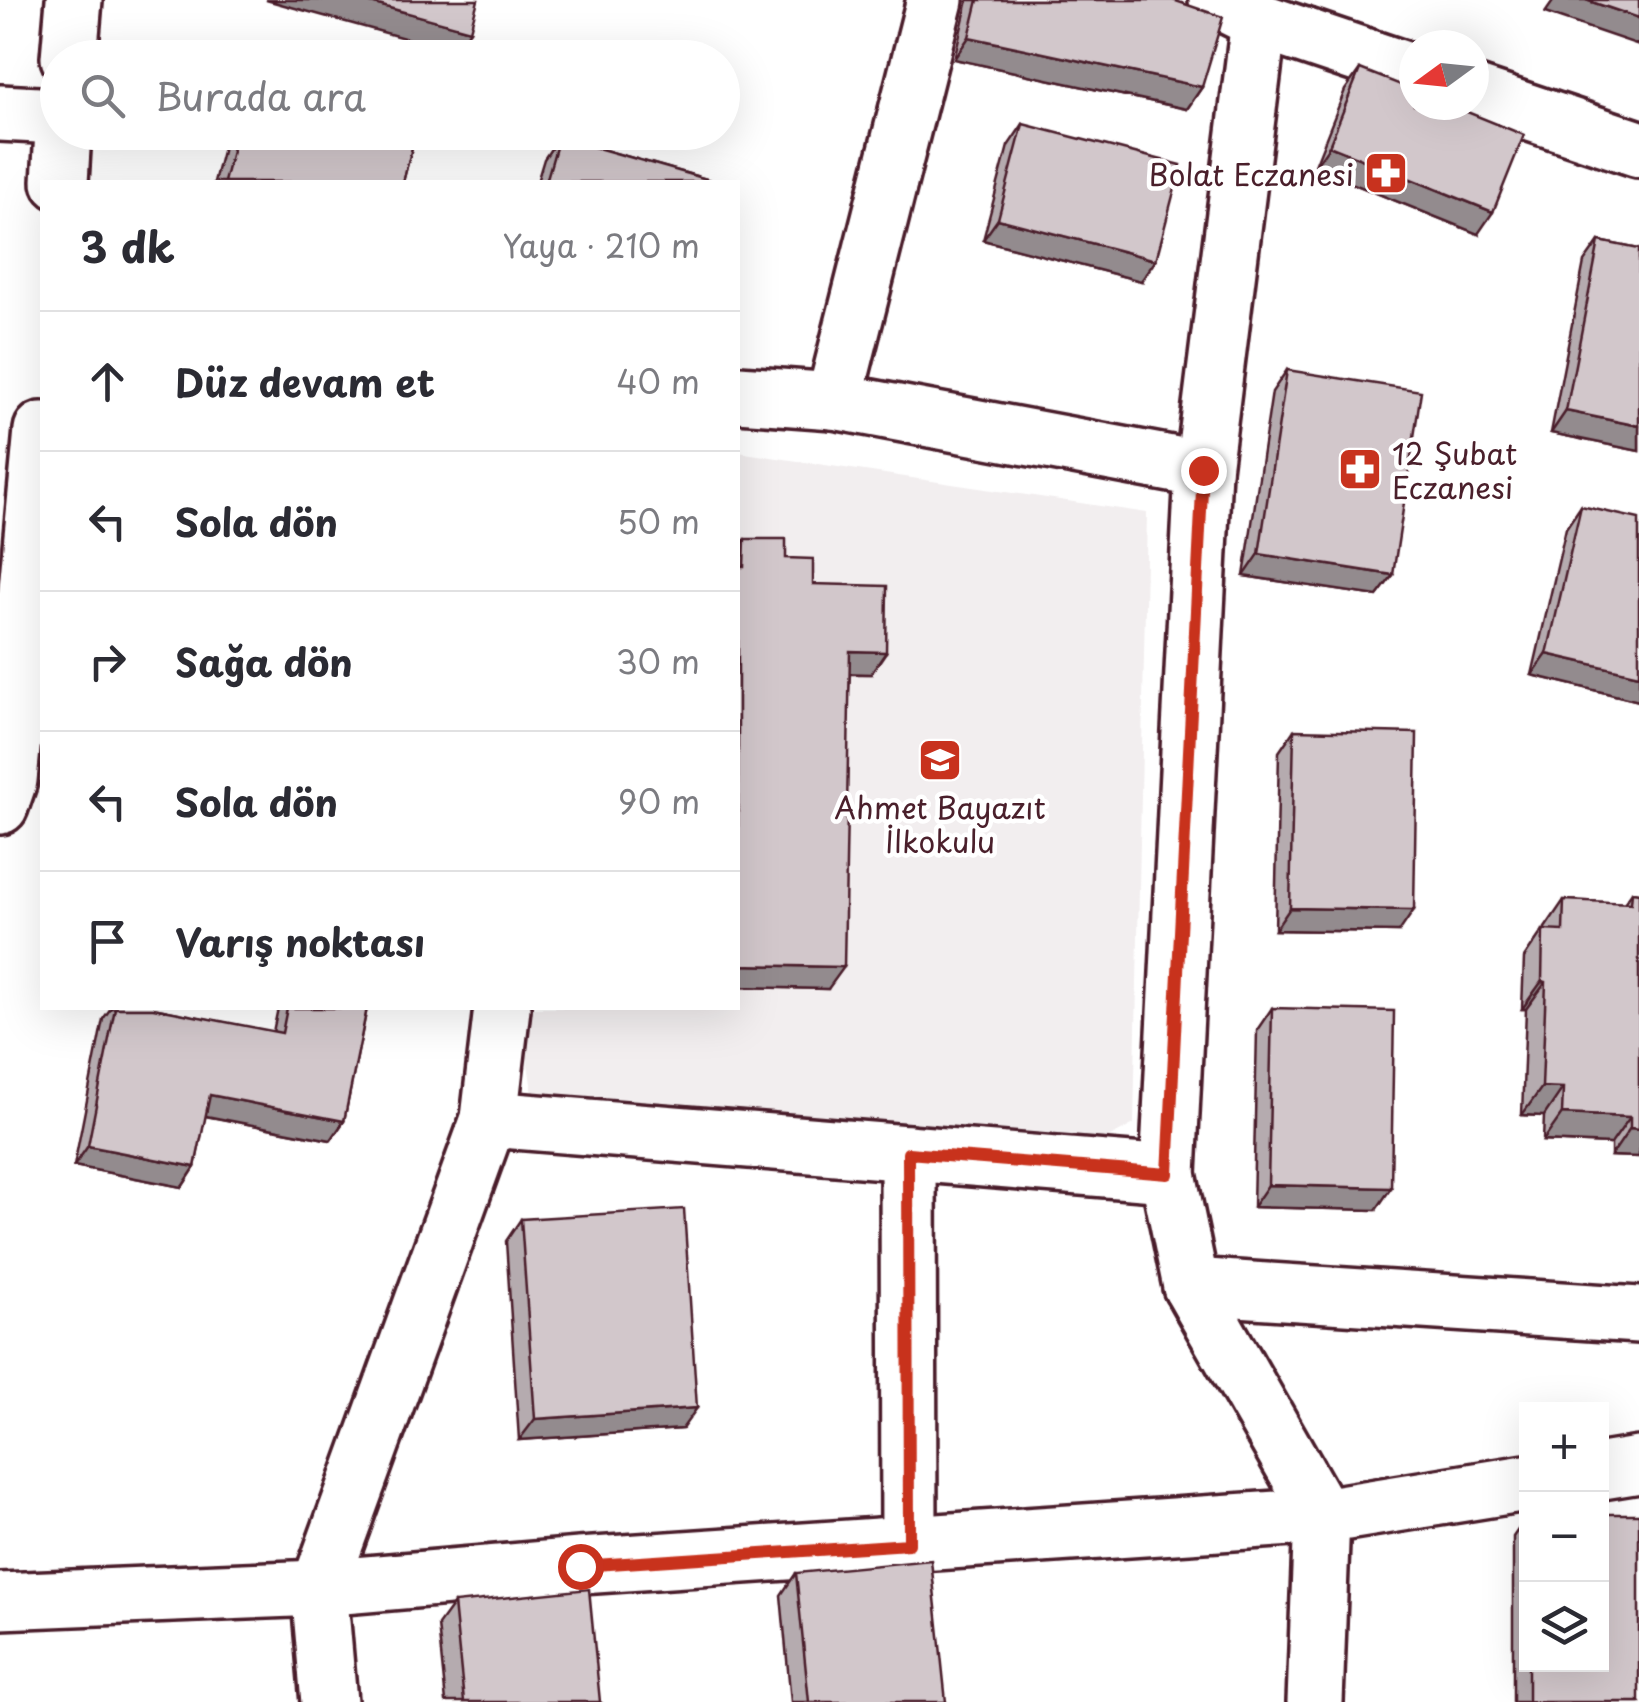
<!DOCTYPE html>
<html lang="tr">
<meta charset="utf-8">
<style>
body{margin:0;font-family:"Playpen Sans",sans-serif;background:#f2f2f3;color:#2b2b33}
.controls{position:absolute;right:30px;bottom:30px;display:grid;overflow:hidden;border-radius:0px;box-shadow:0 10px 40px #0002}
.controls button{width:90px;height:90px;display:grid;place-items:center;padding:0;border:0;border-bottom:2px solid #e1e1e2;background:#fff;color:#2b2b33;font:50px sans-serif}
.compass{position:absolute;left:1399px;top:30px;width:90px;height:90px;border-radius:50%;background:#fff;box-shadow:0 10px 40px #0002;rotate:255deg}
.stop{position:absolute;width:30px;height:30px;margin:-22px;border:8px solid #c8321e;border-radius:50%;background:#fff}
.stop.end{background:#c8321e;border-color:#fff;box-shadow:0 2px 10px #0008}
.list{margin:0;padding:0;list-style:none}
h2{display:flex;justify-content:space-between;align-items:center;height:130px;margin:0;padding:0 40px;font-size:42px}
h2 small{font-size:32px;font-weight:400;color:#7c7c81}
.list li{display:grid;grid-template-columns:65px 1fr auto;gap:30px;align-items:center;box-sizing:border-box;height:140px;padding:0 40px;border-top:2px solid #e1e1e2}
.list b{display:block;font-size:38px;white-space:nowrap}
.list em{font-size:32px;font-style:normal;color:#7c7c81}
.icon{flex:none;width:55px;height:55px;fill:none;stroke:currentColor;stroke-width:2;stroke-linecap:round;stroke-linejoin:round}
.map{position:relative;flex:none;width:1639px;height:1702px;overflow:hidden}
.search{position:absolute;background:#fff;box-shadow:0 10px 40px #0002;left:40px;top:40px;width:700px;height:110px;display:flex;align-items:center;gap:25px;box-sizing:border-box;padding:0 35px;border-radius:55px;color:#7c7c81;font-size:38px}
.panel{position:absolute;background:#fff;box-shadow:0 10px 40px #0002;left:40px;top:180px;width:700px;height:830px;border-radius:0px}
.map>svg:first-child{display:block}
</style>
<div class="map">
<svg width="1639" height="1702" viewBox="0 0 1639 1702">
<rect width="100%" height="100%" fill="#fff"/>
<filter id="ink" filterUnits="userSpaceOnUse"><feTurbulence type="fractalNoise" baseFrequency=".01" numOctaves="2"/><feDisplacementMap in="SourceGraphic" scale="20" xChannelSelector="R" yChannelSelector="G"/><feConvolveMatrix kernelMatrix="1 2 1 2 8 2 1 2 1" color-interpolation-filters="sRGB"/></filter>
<g filter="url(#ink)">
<polygon fill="#f2eeef" points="738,452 1147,513 1134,1124 1103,1141 533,1097 526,1051 531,1008 738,1008"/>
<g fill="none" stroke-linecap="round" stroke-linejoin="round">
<g stroke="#4a1f2b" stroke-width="62">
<g id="minor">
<polyline points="1217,0 1259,21 1414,73"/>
<polyline points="1259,21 1203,470 1168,1174 1191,1286 1322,1516 1315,1702"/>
<polyline points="1474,94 1639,149"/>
<polyline points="0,113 58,116"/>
<polyline points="738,394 834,401 1203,470"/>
<polyline points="834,401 935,0"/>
<polyline points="489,1119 1168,1174"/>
<polyline points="908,1153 909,1543"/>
<polyline points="1191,1286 1639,1315"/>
<polyline points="1602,1471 1639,1465"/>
<polyline points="0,1601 319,1588 580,1566 1322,1516 1526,1483"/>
<polyline points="329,1702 319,1588 489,1119 502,1008"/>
</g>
</g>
<g stroke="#4a1f2b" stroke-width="62">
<g id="tertiary">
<polyline points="69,58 74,0"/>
<polyline points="60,182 63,132"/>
<polyline points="0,806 9,780 42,430"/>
</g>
</g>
<use href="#minor" stroke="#fff" stroke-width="55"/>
<use href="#tertiary" stroke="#fff" stroke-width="55"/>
</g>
<g fill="#b5abaf" stroke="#4a1f2b" stroke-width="2.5">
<polygon points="968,0 1173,0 1202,87 1187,109 954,59"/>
<polygon points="1360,69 1478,234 1314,168 1345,90"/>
<polygon points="1023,124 1141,281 983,240 1008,146"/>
<polygon points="227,132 416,132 403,182 214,182"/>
<polygon points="559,137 717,182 537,182 544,159"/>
<polygon points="1599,241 1639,249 1639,451 1551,433 1584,262"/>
<polygon points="1287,370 1393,575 1377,596 1244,576 1272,392"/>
<polygon points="1581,506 1639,701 1532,675 1566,528"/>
<polygon points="745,539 786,558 813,584 871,674 850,674 828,989 738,987 738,549"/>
<polygon points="1294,730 1399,932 1275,930 1279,752"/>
<polygon points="1632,892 1639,893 1639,1157 1611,1156 1611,1144 1543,1141 1544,1116 1522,1115 1526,1009 1522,1009 1524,958 1543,930 1545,930 1545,928 1564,900 1624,903"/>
<polygon points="111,1008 153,1008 273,1032 278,1008 367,1008 344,1121 331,1140 205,1116 195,1167 182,1187 74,1166 103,1019"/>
<polygon points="1272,1008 1376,1210 1253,1207 1257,1030"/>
<polygon points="521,1219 682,1429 519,1440 506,1241"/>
<polygon points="1526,1518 1526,1664 1602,1664 1639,1702 1513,1702 1513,1537"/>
<polygon points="796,1573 946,1702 791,1702 781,1595"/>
<polygon points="454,1603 600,1702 446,1702 438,1625"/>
</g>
<g fill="#938b8e" stroke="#4a1f2b" stroke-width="2.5">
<polygon points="266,0 360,0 470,30 455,52"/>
<polygon points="1554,0 1586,0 1639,18 1639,45 1545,13"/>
<polygon points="969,37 1202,87 1187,109 954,59"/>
<polygon points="1329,146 1493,212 1478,234 1314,168"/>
<polygon points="998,219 1156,260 1141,281 983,240"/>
<polygon points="1566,411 1639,426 1639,451 1551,433"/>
<polygon points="1259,554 1393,575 1377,596 1244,576"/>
<polygon points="850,651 886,652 871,674 835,673"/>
<polygon points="1547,654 1639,675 1639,701 1532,675"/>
<polygon points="1290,908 1414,910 1399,932 1275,930"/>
<polygon points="738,965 844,967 828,989 738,987"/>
<polygon points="1542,981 1546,982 1526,1009 1522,1009"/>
<polygon points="1542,1087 1563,1088 1544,1116 1522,1115"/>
<polygon points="210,1095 344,1121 331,1140 196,1114"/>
<polygon points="1562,1114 1630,1117 1611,1144 1543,1141"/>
<polygon points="1630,1128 1639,1129 1639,1157 1611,1156"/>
<polygon points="88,1146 195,1167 182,1187 74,1166"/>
<polygon points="1268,1185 1391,1188 1376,1210 1253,1207"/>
<polygon points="697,1408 682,1429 519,1440 535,1419"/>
</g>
<g fill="#d2c7cb" stroke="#4a1f2b" stroke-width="2.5">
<polygon points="360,0 478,0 470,30"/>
<polygon points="978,0 1173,0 1223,17 1202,87 969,37"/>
<polygon points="1586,0 1639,0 1639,18"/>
<polygon points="1360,69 1414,90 1414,105 1450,105 1524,135 1493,212 1329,146"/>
<polygon points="1023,124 1181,165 1156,260 998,219"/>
<polygon points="237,132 416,132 403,182 224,182"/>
<polygon points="559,137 717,182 546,182"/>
<polygon points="1599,241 1639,249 1639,426 1566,411"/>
<polygon points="1287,370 1421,391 1393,575 1259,554"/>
<polygon points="1581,506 1639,519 1639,675 1547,654"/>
<polygon points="745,539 786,539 786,558 813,559 813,584 887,586 886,652 850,651 844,967 738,965 738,567 744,567"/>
<polygon points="1294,730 1417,733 1414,910 1290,908"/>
<polygon points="1632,892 1639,893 1639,1129 1630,1128 1630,1117 1562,1114 1563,1088 1542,1087 1546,982 1542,981 1543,930 1563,931 1564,900 1631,903"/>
<polygon points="115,1008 153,1008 282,1033 287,1008 367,1008 344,1121 210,1095 195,1167 88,1146"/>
<polygon points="1272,1008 1394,1011 1391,1188 1268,1185"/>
<polygon points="684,1209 697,1408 535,1419 521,1219"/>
<polygon points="1602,1514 1639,1514 1639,1702 1528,1702 1528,1664 1602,1664"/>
<polygon points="931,1560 946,1702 809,1702 796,1573"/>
<polygon points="589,1589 600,1702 464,1702 454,1603"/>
</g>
</g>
<g fill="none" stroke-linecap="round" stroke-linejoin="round" filter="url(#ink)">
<polyline stroke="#c8321e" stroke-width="12" points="580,1566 909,1544 908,1153 1168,1174 1203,470"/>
</g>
<defs>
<g id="pharmacy-square" transform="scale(2.25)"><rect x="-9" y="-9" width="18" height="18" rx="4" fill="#c8321e" stroke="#fff"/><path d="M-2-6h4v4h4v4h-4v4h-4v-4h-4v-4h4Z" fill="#fff"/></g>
<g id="school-square" transform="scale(2.25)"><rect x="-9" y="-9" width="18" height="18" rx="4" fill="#c8321e" stroke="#fff"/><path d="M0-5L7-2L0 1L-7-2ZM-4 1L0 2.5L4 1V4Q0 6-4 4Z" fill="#fff"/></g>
</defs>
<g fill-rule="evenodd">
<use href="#pharmacy-square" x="1386" y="173"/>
<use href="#pharmacy-square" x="1360" y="469"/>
<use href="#school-square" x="940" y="760"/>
</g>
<g text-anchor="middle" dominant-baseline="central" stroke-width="9" stroke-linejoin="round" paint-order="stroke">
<g font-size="30" fill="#4a1f2b" stroke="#fff" text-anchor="end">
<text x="1354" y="173">Bolat Eczanesi</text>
<text x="1392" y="452" text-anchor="start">12 Şubat<tspan x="1392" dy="34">Eczanesi</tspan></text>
<text x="940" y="806" text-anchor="middle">Ahmet Bayazıt<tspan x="940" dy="34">İlkokulu</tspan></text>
</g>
</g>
</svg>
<div class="controls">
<button>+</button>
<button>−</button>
<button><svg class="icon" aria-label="layers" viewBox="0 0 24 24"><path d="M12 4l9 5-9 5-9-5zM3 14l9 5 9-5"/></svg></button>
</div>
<svg class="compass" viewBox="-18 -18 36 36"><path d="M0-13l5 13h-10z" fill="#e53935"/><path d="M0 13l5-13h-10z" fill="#7c7c81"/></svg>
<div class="stop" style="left:580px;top:1566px"></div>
<div class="stop end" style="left:1203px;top:470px"></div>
<div class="search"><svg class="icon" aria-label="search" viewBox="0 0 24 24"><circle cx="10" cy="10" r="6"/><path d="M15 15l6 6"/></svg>Burada ara</div>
<section class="panel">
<h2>3 dk<small>Yaya · 210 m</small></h2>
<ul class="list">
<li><svg class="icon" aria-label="ahead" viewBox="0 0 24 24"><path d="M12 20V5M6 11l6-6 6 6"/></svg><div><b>Düz devam et</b></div><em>40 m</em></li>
<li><svg class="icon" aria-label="left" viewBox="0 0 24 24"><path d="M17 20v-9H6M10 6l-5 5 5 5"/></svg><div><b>Sola dön</b></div><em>50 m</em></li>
<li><svg class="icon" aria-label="right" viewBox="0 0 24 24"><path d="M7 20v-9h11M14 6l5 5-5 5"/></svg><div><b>Sağa dön</b></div><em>30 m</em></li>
<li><svg class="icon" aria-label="left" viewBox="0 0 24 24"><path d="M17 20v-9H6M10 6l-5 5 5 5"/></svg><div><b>Sola dön</b></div><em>90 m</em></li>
<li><svg class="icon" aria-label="arrive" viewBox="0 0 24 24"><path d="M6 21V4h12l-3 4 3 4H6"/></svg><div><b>Varış noktası</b></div></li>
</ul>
</section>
</div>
